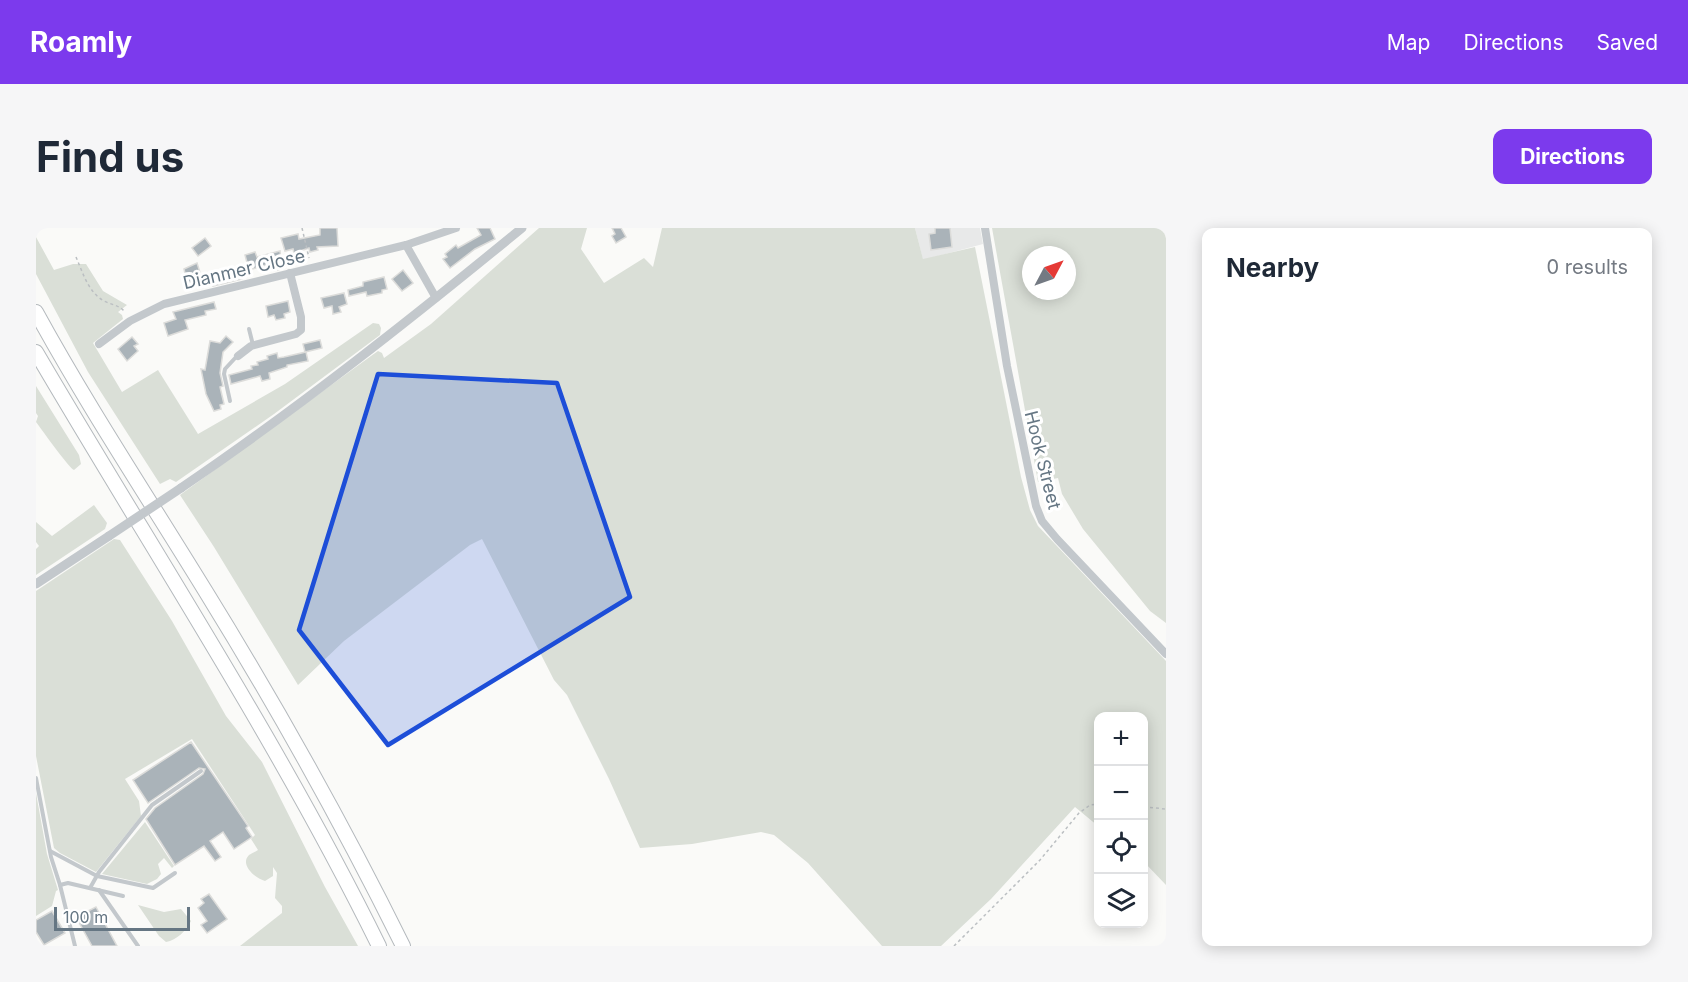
<!DOCTYPE html>
<meta charset="utf-8">
<style>
body{margin:0;font-family:Inter,sans-serif;background:#f6f6f7;color:#1f2937}
.controls{position:absolute;right:18px;bottom:18px;display:grid;overflow:hidden;border-radius:12px;box-shadow:0 3px 15px #0003}
.controls button{width:54px;height:54px;display:grid;place-items:center;padding:0;border:0;border-bottom:2px solid #e0e1e3;background:#fff;color:#1f2937;font:30px sans-serif}
.compass{position:absolute;left:986px;top:18px;width:54px;height:54px;border-radius:50%;background:#fff;box-shadow:0 3px 15px #0003;rotate:49deg}
.scale{position:absolute;left:18px;bottom:15px;width:136px;box-sizing:border-box;padding-left:6px;border:3px solid #657683;border-top:0;font-size:16px;line-height:21px;white-space:nowrap;color:#657683;-webkit-text-stroke:4px #fff;paint-order:stroke}
.list{margin:0;padding:0;list-style:none}
h2{display:flex;justify-content:space-between;align-items:center;height:78px;margin:0;padding:0 24px;font-size:26px}
h2 small{font-size:20px;font-weight:400;color:#747a83}
.icon{flex:none;width:33px;height:33px;fill:none;stroke:currentColor;stroke-width:2;stroke-linecap:round;stroke-linejoin:round}
.map{position:relative;flex:none;width:1130px;height:718px;overflow:hidden;border-radius:12px}
header{display:flex;align-items:center;gap:36px;box-sizing:border-box;height:84px;padding:0 30px;background:#7c3aed;color:#fff}
header strong{font-size:28px}
nav{display:flex;gap:33px;margin-inline-start:auto;font-size:21px}
.intro{display:flex;align-items:center;justify-content:space-between;box-sizing:border-box;height:144px;padding:0 36px}
h1{margin:0;font-size:42px}
.button{padding:15px 27px;border-radius:12px;background:#7c3aed;color:#fff;font-size:21px;font-weight:700}
main{display:flex;gap:36px;padding:0 36px}
aside{flex:1;background:#fff;border-radius:12px;box-shadow:0 3px 15px #0003}
.map>svg:first-child{display:block}
</style>
<header>
<strong>Roamly</strong>
<nav><a>Map</a><a>Directions</a><a>Saved</a></nav>
</header>
<div class="intro"><h1>Find us</h1><a class="button">Directions</a></div>
<main>
<div class="map">
<svg width="1130" height="718" viewBox="0 0 1130 718">
<rect width="100%" height="100%" fill="#fafaf8"/>
<polygon fill="#e8e9e9" points="879,0 944,0 947,16 887,32"/>
<g fill="#dadfd7" fill-rule="evenodd">
<polygon points="503,0 551,0 545,21 568,55 608,30 617,39 626,0 879,0 887,31 939,19 985,249 994,282 1002,298 1130,433 1130,657 1108,634 1108,488 1062,488 1062,598 1039,579 955,671 905,718 846,718 772,635 738,607 725,604 656,616 604,620 573,551 531,467 518,452 446,311 434,317 308,413 262,457 178,319 144,267 335,128 342,123 346,125 348,130 395,96"/>
<path d="M956,0H1130V395L1114,383L1047,301L1026,266L1022,250L1002,254ZM995,27H1031V63H995Z"/>
<polygon points="0,9 18,42 37,36 50,36 67,63 91,77 82,84 86,87 87,91 57,115 86,164 122,142 162,206 249,156 337,95 343,96 345,100 344,107 238,186 140,254 134,251 124,256 52,144 0,46"/>
<path d="M0,158L43,227L45,236L38,242C33,240 6,202 0,194L2,188L0,185Z"/>
<polygon points="58,277 71,295 69,301 0,347 0,321 3,318 0,314 0,294 16,308"/>
<path d="M78,311L84,312L136,393L190,488L226,534L289,659L322,718H204L246,685V678L239,670L241,645L237,639V648L229,653C220,651 203,637 213,627C216,625 219,624 222,622L215,611L219,607L156,511L89,551L103,573L105,588L60,644L24,625L18,620L0,528V363Z"/>
<polygon points="0,565 11,626 22,662 20,663 16,678 0,688"/>
<polygon points="109,594 138,638 136,640 128,630 122,636 125,646 121,651 111,656 66,646"/>
<path d="M102,677L128,684L145,681L155,693C150,703 141,712 130,714L123,708Z"/>
</g>
<g fill="#aab3b9" stroke="#dcdcda" stroke-width="1.5">
<polygon points="284,0 301,0 302,18 281,19 282,22 274,24 273,20 258,25 257,21 249,23 245,10 262,6 263,11 284,7"/>
<polygon points="441,0 454,0 459,11 439,21 414,40 407,31 411,29 409,26 420,17 422,20 445,7"/>
<polygon points="576,0 585,0 590,9 580,15 576,8 579,6"/>
<polygon points="899,0 914,0 916,19 895,22 893,6 899,5"/>
<polygon points="169,10 175,18 162,28 156,20"/>
<polygon points="244,23 245,32 243,33 245,41 237,43 234,36 213,42 209,27 219,24 221,29"/>
<polygon points="161,35 167,54 160,56 159,53 151,55 148,41"/>
<polygon points="204,39 206,51 177,58 176,55 173,56 171,48"/>
<polygon points="367,42 377,55 366,63 356,51"/>
<polygon points="348,49 351,61 346,62 346,65 331,68 330,64 313,68 312,62 327,58 327,54"/>
<polygon points="308,65 311,76 303,79 305,84 297,86 296,78 288,80 285,70"/>
<polygon points="252,73 254,84 248,86 249,90 240,92 238,87 232,89 230,78"/>
<polygon points="178,74 180,81 169,83 170,87 149,92 152,101 132,108 128,95 140,91 137,84"/>
<polygon points="190,108 197,114 187,124 184,145 187,158 184,159 188,176 184,177 185,181 178,183 170,166 165,141 169,142 174,113 184,115"/>
<polygon points="96,109 102,116 98,118 102,123 91,133 82,121"/>
<polygon points="284,112 286,120 269,124 267,116"/>
<polygon points="270,124 272,133 251,137 251,139 233,145 234,151 226,153 224,148 195,156 193,147 216,141 215,138 222,137 221,134 232,131 231,128 241,125 242,130 248,129"/>
<polygon points="155,514 212,598 210,600 216,609 198,621 187,604 174,613 185,629 179,633 168,618 139,637 110,591 119,580 167,546 169,541 163,540 112,575 97,552"/>
<polygon points="173,666 191,691 171,705 165,697 171,693 162,680 168,675 165,671"/>
<polygon points="60,679 81,718 56,718 40,689"/>
<polygon points="16,683 29,705 8,717 0,704 0,692"/>
</g>
<g fill="none" stroke-linecap="round" stroke-linejoin="round">
<g stroke="#b4b9bd" stroke-width="16">
<g id="motorway">
<path d="M0,84C52,179 113,271 170,364C241,479 307,597 367,718"/>
<path d="M0,124C116,322 242,513 343,718"/>
</g>
</g>
<g stroke="#bbbfc2" stroke-width="1.5" stroke-dasharray="3 3" stroke-linecap="butt">
<polyline points="266,0 273,30"/>
<path d="M40,29C47,45 52,64 68,73C76,77 83,77 89,84"/>
<polyline points="1108,579 1130,581"/>
<polyline points="918,718 1004,632 1043,585 1054,577 1062,576"/>
</g>
<g stroke="#c3c8cc" stroke-width="4">
<polyline points="213,101 217,117"/>
<polyline points="194,173 188,146 189,141 201,128"/>
<polyline points="0,550 15,629 24,657 39,718"/>
<polyline points="14,623 61,648 117,660 139,645"/>
<polyline points="24,657 32,655 87,668"/>
<polyline points="54,660 63,644 116,577 165,543"/>
<polyline points="63,662 102,718"/>
</g>
<g stroke="#c3c8cc" stroke-width="8">
<polyline points="949,0 971,138 1000,278 1006,293 1021,311 1130,426"/>
<polyline points="370,17 420,0"/>
<polyline points="63,116 94,93 128,76 370,17 400,70"/>
<polyline points="202,128 215,118 260,106 265,102 265,89 254,45"/>
</g>
<g stroke="#c3c8cc" stroke-width="9">
<path d="M145,260C264,179 375,91 486,0"/>
<polyline points="0,356 73,308"/>
</g>
<use href="#motorway" stroke="#fff" stroke-width="14"/>
<polyline stroke="#c3c8cc" stroke-width="9" points="73,308 145,260"/>
</g>
<path fill="#1d4ed8" fill-opacity="0.2" stroke="#1d4ed8" stroke-width="4.5" stroke-linejoin="round" d="M342,146L521,155L594,369L352,517L263,402Z"/>
<g text-anchor="middle" dominant-baseline="central" stroke-width="6" stroke-linejoin="round" paint-order="stroke">
<g font-size="18" fill="#657683" stroke="#fff">
<text transform="translate(208 41) rotate(-13)">Dianmer Close</text>
<text transform="translate(1007 232) rotate(76)">Hook Street</text>
</g>
</g>
</svg>
<div class="controls">
<button>+</button>
<button>−</button>
<button><svg class="icon" aria-label="locate" viewBox="0 0 24 24"><circle cx="12" cy="12" r="6"/><path d="M12 2v4M12 18v4M2 12h4M18 12h4"/></svg></button>
<button><svg class="icon" aria-label="layers" viewBox="0 0 24 24"><path d="M12 4l9 5-9 5-9-5zM3 14l9 5 9-5"/></svg></button>
</div>
<svg class="compass" viewBox="-18 -18 36 36"><path d="M0-13l5 13h-10z" fill="#e53935"/><path d="M0 13l5-13h-10z" fill="#747a83"/></svg>
<div class="scale">100 m</div>
</div>
<aside>
<h2>Nearby<small>0 results</small></h2>
<ul class="list">
</ul>
</aside>
</main>
